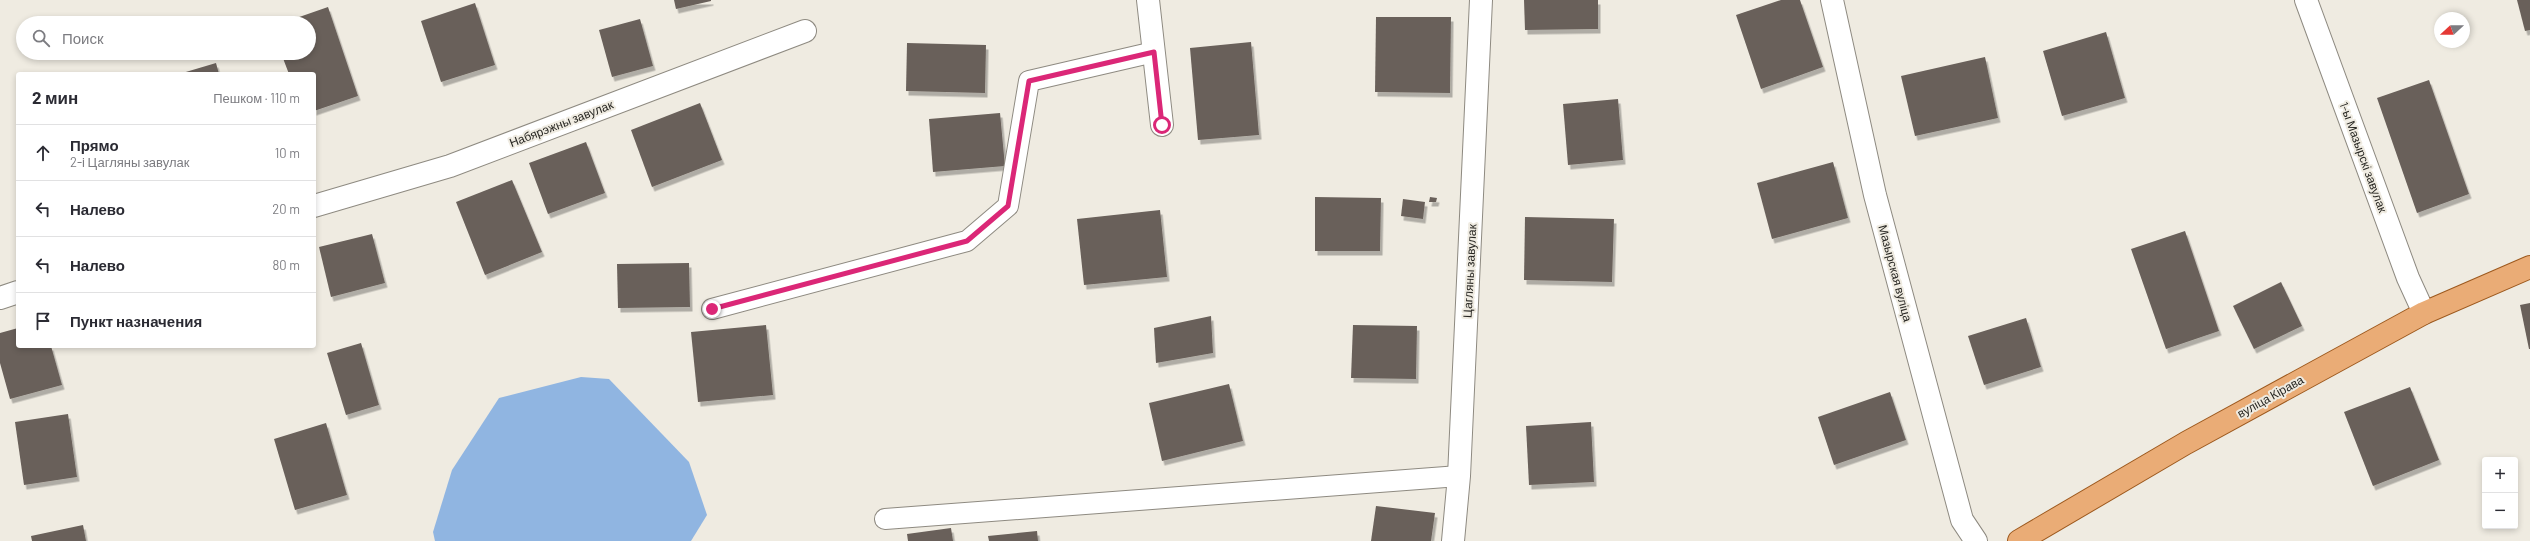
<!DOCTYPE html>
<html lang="ru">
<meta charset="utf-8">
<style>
body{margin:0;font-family:Barlow,sans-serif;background:#f7f7f7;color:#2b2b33}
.controls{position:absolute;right:12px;bottom:12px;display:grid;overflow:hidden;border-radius:4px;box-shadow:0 2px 6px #0003}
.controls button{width:36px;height:36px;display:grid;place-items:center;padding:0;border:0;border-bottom:1px solid #e1e1e2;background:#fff;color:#2b2b33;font:20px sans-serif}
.compass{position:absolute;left:2434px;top:12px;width:36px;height:36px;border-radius:50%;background:#fff;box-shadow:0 2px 6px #0003;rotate:249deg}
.stop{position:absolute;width:12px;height:12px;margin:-9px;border:3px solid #db2777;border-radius:50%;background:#fff}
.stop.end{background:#db2777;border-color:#fff;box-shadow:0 1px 4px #0008}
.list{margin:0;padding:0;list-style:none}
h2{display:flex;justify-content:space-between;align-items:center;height:52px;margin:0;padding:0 16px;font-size:17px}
h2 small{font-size:13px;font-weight:400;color:#7c7c81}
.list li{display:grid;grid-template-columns:26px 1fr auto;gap:12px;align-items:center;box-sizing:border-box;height:56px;padding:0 16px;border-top:1px solid #e1e1e2}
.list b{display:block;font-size:15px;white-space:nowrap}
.list p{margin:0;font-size:13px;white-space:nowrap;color:#7c7c81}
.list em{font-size:13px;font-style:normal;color:#7c7c81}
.icon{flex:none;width:22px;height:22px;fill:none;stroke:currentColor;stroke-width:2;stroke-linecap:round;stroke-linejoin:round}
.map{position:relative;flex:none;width:2530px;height:541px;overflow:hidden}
.search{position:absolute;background:#fff;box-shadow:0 2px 6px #0003;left:16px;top:16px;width:300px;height:44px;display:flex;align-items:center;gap:10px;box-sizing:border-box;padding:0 14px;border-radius:22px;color:#7c7c81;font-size:15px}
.panel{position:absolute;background:#fff;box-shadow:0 2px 6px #0003;left:16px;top:72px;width:300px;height:276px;border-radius:4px}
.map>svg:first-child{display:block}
</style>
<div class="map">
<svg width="2530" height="541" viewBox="0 0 2530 541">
<defs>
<filter id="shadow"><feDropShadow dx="2.5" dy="4.5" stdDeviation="0" flood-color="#0004"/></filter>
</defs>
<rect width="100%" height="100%" fill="#efebe1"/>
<polygon fill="#90b5e1" points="581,377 609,379 689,462 707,515 691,541 435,541 433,532 452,470 499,398"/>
<g fill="#69605a" filter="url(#shadow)">
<polygon points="674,0 711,0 711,1 676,9"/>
<polygon points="1524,0 1598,0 1598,29 1525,30"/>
<polygon points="1781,0 1800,0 1823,67 1761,89 1736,15"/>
<polygon points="2517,0 2530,0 2530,30 2525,31"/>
<polygon points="475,3 495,65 441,82 421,21"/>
<polygon points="328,7 358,96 314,111 314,74 289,74 281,53 309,53 309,23 282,23"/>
<polygon points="1376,17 1451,17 1450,93 1375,92"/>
<polygon points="640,19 653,66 612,77 599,30"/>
<polygon points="2106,32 2125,98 2062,116 2043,51"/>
<polygon points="1251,42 1259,135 1198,140 1190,48"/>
<polygon points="907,43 986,45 985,93 906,91"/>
<polygon points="1985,57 1998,118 1915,136 1901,76"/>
<polygon points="216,63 219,74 179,74"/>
<polygon points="2429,80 2469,194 2417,213 2377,98"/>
<polygon points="1618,99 1623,160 1568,165 1563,104"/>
<polygon points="700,103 722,160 652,187 631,130"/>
<polygon points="1000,113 1005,166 933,172 929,119"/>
<polygon points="586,142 605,193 548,214 529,163"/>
<polygon points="1833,162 1848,218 1772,239 1757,183"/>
<polygon points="512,180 542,252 485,275 456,202"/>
<polygon points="1315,197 1381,198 1380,251 1315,251"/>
<polygon points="1430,197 1437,198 1436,202 1429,202"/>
<polygon points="1403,199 1425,202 1423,219 1401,216"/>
<polygon points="1160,210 1167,277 1084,285 1077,219"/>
<polygon points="1525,217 1614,219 1612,282 1524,280"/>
<polygon points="2185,231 2219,331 2166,349 2131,249"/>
<polygon points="372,234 385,283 331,297 319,247"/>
<polygon points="689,263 690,307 618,308 617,264"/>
<polygon points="2281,282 2302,326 2254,349 2233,306"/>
<polygon points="2530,303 2530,349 2529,349 2520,305"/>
<polygon points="1211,316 1213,353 1156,363 1154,328"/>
<polygon points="2026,318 2041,367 1984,385 1968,336"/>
<polygon points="766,325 773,395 698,402 691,332"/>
<polygon points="1353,325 1417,326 1416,379 1351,378"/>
<polygon points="18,328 18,346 51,346 62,385 10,399 0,363 0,333"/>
<polygon points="361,343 379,405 346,415 327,353"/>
<polygon points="1229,384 1243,441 1162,461 1149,403"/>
<polygon points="2410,387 2439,460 2373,486 2344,412"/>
<polygon points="1890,392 1906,440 1834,465 1818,417"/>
<polygon points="68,414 77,477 24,485 15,422"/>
<polygon points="1591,422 1594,482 1529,485 1526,426"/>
<polygon points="326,423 347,495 295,510 274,439"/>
<polygon points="1376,506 1435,513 1431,541 1371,541"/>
<polygon points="83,525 86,541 32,541 31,536"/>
<polygon points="951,528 953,541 908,541 907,534"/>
<polygon points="1037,531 1038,541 989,541 988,536"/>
</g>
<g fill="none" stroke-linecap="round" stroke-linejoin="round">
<g stroke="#8e8a81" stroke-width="22">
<g id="service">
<polyline points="712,309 967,241 1008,206 1029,81 1154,52"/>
<polyline points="885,519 1459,476"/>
</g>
</g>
<g stroke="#8e8a81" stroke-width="24">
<g id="minor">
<polyline points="1148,0 1162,125"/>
<polyline points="1832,0 1875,195 1962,520 1976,541"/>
<polyline points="2306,0 2408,278 2424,313"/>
<polyline points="314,206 450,166 805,31"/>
<polyline points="0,298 18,292"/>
<polyline points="1453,541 1459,476 1481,0"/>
</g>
</g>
<g stroke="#9d591e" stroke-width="24">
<polyline id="primary" points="2019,541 2186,443 2424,313 2530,267"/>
</g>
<use href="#service" stroke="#fff" stroke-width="20"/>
<use href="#minor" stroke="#fff" stroke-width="22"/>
<use href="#primary" stroke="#eaac76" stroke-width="22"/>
</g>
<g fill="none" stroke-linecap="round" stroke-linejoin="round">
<polyline stroke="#db2777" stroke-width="5" points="712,309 967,241 1008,206 1029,81 1154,52 1162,125"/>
</g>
<g text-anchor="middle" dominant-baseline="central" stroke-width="4" stroke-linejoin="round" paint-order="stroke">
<g font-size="12" fill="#282723" stroke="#efebe1">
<text transform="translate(561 123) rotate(-21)">Набярэжны завулак</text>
<text transform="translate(2364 157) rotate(70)">1-ы Мазырскі завулак</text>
<text transform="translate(1469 271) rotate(-87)">Цагляны завулак</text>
<text transform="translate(1896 273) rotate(75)">Мазырская вуліца</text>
<text transform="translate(2270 396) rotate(-29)">вуліца Кірава</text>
</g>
</g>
</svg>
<div class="controls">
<button>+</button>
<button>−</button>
</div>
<svg class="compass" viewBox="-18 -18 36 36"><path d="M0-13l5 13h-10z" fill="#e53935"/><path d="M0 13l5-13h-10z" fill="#7c7c81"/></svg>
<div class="stop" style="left:1162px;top:125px"></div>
<div class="stop end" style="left:712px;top:309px"></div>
<div class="search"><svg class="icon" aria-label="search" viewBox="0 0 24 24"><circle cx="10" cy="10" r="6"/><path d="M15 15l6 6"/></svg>Поиск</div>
<section class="panel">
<h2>2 мин<small>Пешком · 110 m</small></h2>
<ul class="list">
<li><svg class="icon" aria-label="ahead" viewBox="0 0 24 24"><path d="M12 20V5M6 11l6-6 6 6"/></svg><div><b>Прямо</b><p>2-і Цагляны завулак</p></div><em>10 m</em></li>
<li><svg class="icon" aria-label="left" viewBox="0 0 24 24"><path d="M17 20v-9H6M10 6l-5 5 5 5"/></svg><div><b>Налево</b></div><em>20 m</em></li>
<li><svg class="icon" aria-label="left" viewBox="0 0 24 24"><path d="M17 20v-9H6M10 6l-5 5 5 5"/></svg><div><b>Налево</b></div><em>80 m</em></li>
<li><svg class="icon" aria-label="arrive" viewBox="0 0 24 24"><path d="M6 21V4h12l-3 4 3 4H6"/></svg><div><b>Пункт назначения</b></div></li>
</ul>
</section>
</div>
